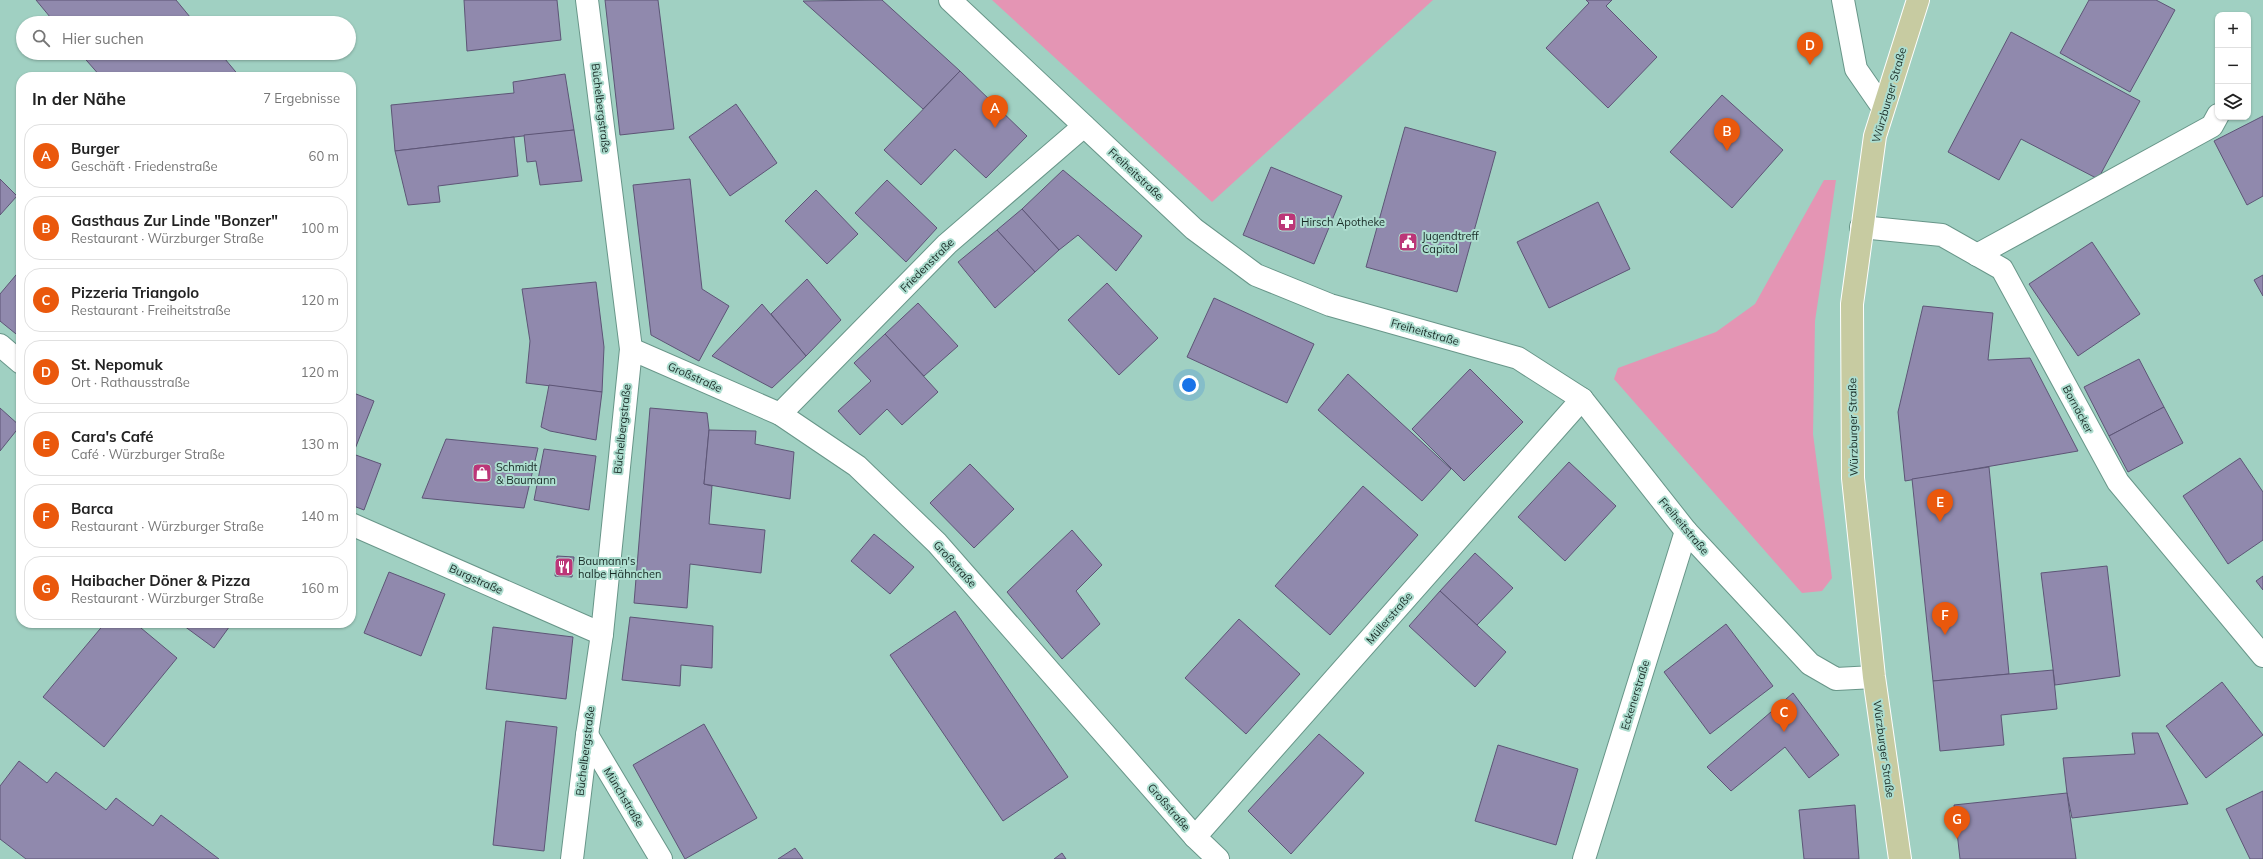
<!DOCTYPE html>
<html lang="de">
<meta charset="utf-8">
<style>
body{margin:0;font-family:Mulish,sans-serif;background:#f2f2f2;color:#222}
.controls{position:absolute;right:12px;top:12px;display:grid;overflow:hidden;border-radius:8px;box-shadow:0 1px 3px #0004}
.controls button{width:36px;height:36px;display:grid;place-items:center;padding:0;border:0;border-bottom:1px solid #e0e0e0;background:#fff;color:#222;font:20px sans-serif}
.you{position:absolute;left:1189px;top:385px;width:14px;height:14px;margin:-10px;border:3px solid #fff;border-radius:50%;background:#1a73e8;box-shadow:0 0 0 6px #1a73e833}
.badge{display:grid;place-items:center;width:26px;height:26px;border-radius:50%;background:#ea580c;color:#fff;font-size:13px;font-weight:700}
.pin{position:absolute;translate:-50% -33px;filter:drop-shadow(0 1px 2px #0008)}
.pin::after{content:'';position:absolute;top:21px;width:14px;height:12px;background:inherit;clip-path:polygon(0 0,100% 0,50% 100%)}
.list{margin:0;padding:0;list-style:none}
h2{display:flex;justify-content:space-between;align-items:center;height:52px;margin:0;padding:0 16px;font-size:17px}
h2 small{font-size:13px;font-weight:400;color:#767676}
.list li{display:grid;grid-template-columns:26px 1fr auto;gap:12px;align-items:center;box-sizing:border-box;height:64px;margin:0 8px 8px;padding:0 8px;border:1px solid #e0e0e0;border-radius:16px}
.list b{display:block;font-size:15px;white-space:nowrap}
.list p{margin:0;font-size:13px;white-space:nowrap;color:#767676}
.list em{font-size:13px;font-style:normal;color:#767676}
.icon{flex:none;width:22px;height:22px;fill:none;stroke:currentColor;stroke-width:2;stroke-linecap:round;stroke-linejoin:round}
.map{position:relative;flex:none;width:2263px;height:859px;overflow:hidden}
.search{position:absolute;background:#fff;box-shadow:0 1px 3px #0004;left:16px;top:16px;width:340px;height:44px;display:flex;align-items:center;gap:10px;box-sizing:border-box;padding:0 14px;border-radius:22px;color:#767676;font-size:15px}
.panel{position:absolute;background:#fff;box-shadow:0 1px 3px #0004;left:16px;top:72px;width:340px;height:556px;border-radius:16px}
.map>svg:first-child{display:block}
</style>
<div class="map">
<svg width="2263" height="859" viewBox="0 0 2263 859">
<rect width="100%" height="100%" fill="#a0d0c2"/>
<g fill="#e495b4">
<polygon points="992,0 1433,0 1212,202"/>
<polygon points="1824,180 1836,180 1815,321 1813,434 1832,578 1822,591 1802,593 1614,379 1618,368 1716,332 1755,304"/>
</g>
<g fill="#9089ad" stroke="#5d5576">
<polygon points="36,0 176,0 195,23 55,23"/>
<polygon points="464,0 557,0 561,40 467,51"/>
<polygon points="605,0 658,0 674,129 620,135"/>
<polygon points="882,0 960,71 923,109 803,1"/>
<polygon points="1586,0 1612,0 1606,6 1657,57 1608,108 1546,48 1589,3"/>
<polygon points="2089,0 2156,0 2175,10 2130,92 2060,53"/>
<polygon points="2011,32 2140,101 2098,179 2021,139 1999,180 1948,152"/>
<polygon points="80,53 220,53 240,77 101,77"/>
<polygon points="960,71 1027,136 986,178 955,149 921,185 884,150"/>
<polygon points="565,74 574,130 395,151 391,105 514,93 513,82"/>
<polygon points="1722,95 1783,150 1732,208 1670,152"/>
<polygon points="736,104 777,163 730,196 689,137"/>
<polygon points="2263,116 2263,196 2247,205 2214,141"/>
<polygon points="1405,127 1496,152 1457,292 1366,267"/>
<polygon points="574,130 582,181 540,185 536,161 527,162 524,135"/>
<polygon points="514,137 518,176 438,186 440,202 408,205 395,151"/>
<polygon points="1271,167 1342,196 1314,264 1243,235"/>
<polygon points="1063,170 1142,236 1116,271 1078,235 1059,250 1022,209"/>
<polygon points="0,179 17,196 0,215"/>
<polygon points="690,179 702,289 729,306 699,361 651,335 633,185"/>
<polygon points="887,180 937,228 906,262 855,213"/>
<polygon points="816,190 858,234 827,264 785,221"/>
<polygon points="1598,202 1630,269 1549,308 1517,242"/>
<polygon points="1022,209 1059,250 1035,272 997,230"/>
<polygon points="997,230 1035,272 995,308 958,262"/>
<polygon points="2092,242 2140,314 2078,356 2029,284"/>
<polygon points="21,269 21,338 0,321 0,294"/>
<polygon points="2263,275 2263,296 2254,280"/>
<polygon points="807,279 841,320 806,356 771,314"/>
<polygon points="596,282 604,347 602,392 526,383 530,341 522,289"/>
<polygon points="1107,283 1158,338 1119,375 1068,320"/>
<polygon points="1214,298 1314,344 1287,403 1187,357"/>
<polygon points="918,303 958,346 924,376 885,334"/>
<polygon points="762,304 806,356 772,388 712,356"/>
<polygon points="1923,306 1993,313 1988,360 2030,358 2078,451 1905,481 1898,412"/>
<polygon points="885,334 938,392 902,425 887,409 860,435 838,411 871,381 854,363"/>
<polygon points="2139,359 2164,407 2109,436 2084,387"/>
<polygon points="1470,369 1523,422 1464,481 1412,429"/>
<polygon points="1348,374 1451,469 1422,501 1318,410"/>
<polygon points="549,385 602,392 596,440 550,431 541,427"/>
<polygon points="351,392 374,401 353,454 381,464 364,510 351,505"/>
<polygon points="2164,407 2183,443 2128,472 2109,436"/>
<polygon points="0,408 20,426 0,451"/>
<polygon points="650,408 707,413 709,430 704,484 712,486 709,524 765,530 761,573 690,564 687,608 634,603"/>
<polygon points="709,430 756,431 755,444 794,452 790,499 704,484"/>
<polygon points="446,439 538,448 524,508 422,498"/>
<polygon points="544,449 596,456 589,510 534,500"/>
<polygon points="2240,458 2263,492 2263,540 2228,564 2183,496"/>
<polygon points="1569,462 1616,506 1565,561 1518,517"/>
<polygon points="970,464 1014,509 974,548 930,503"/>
<polygon points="1989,467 2009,674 1933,681 1912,479"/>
<polygon points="1363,486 1418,535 1330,635 1275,586"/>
<polygon points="1072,530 1102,565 1076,591 1100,624 1062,659 1007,592"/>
<polygon points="874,534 914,567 890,594 851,561"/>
<polygon points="1475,553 1513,588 1477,625 1440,591"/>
<polygon points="557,556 574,557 572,577 555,576"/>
<polygon points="2107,566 2120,676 2055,685 2041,573"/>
<polygon points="389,572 445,594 421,656 364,633"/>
<polygon points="2263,576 2263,590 2256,581"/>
<polygon points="1440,591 1506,652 1475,687 1409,626"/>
<polygon points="955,611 1068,777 1003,821 890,655"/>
<polygon points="630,617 713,626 712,668 681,665 680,686 622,680"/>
<polygon points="1239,619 1300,674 1246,734 1185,678"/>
<polygon points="105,623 135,623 177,658 104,747 43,697"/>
<polygon points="180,623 232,623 214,648"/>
<polygon points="1726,624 1773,686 1710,734 1664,672"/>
<polygon points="493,627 573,637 566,699 486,689"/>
<polygon points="2053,670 2057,709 2001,715 2004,745 1940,751 1933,681"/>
<polygon points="2222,682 2263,735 2206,778 2166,726"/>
<polygon points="1793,693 1839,755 1809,778 1785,747 1731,791 1707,767"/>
<polygon points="506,721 557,727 544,851 493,845"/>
<polygon points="704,724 757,818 685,859 633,765"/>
<polygon points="2132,733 2158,733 2188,804 2072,818 2067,793 2063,758 2135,754"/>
<polygon points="1319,734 1364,773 1291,854 1248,811"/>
<polygon points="1498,745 1578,769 1556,845 1475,821"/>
<polygon points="19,761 47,783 56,772 106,810 116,798 153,826 161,815 219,859 26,859 0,839 0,786"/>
<polygon points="2263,791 2263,859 2250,859 2226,809"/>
<polygon points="2067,793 2076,859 1960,859 1954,805"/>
<polygon points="1855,805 1859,859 1804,859 1799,810"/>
<polygon points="795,848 803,859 778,859"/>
<polygon points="1062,853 1066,859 1054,859"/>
</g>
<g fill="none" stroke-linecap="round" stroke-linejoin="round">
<g stroke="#689689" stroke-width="24">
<g id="minor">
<polyline points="950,0 1194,229 1256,275 1330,305 1518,358 1582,399 1686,531 1810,664 1836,679 1874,677"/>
<polyline points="1843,0 1856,69 1883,108"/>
<polyline points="1861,227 1942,235 2002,269 2118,482 2263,656"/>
<polyline points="1977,255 2212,126 2218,115"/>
<polyline points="0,345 21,363"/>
<polyline points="631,349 780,414 857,466 937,543 1195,837 1218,859"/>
<polyline points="780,414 947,244 1084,126"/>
<polyline points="351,524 602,634"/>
<polyline points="587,735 661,859"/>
<polyline points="1195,837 1582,399"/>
<polyline points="572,859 587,735 602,634 631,349 587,0"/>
<polyline points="1584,859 1686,531"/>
</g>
</g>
<g stroke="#fff" stroke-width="24">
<polyline id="major" points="1900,859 1874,677 1853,478 1852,304 1875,136 1918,0"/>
</g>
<use href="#minor" stroke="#fff" stroke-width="22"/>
<use href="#major" stroke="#c7cba1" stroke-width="22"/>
</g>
<defs>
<g id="pharmacy-square" transform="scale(1)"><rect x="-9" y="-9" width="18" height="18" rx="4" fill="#bc3678" stroke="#adddcf"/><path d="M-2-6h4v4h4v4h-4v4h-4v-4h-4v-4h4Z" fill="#fff"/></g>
<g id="civic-square" transform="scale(1)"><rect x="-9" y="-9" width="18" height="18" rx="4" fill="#bc3678" stroke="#adddcf"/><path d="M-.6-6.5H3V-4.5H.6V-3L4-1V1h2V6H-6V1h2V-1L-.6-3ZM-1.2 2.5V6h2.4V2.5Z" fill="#fff"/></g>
<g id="shop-square" transform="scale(1)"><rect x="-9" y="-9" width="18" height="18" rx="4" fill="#bc3678" stroke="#adddcf"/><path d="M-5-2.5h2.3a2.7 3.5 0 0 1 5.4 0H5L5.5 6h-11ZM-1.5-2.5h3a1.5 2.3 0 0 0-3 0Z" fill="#fff"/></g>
<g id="restaurant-square" transform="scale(1)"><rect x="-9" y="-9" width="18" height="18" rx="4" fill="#bc3678" stroke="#adddcf"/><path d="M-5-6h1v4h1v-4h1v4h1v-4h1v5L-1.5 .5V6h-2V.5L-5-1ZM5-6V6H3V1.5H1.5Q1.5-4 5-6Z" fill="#fff"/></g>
</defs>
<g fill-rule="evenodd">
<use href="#pharmacy-square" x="1287" y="222"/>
<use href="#civic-square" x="1408" y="242"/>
<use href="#shop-square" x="482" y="473"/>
<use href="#restaurant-square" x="564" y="567"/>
</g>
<g text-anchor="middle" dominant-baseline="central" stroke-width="4" stroke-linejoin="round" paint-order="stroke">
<g font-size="11" fill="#182b26" stroke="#adddcf">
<text transform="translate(1889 95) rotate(-74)">Würzburger Straße</text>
<text transform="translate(601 108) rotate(83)">Büchelbergstraße</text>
<text transform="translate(1136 174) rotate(43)">Freiheitstraße</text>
<text transform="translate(927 265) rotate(-45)">Friedenstraße</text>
<text transform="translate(1425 332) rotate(16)">Freiheitstraße</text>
<text transform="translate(695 377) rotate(24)">Großstraße</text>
<text transform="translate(2078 409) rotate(62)">Bornäcker</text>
<text transform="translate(1853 427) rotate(-91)">Würzburger Straße</text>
<text transform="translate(622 429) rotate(-84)">Büchelbergstraße</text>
<text transform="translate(1684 526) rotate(50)">Freiheitstraße</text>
<text transform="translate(955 564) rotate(48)">Großstraße</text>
<text transform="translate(476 579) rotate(24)">Burgstraße</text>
<text transform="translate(1389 618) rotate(-49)">Müllerstraße</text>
<text transform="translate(1635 695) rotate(-73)">Eckenerstraße</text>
<text transform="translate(1884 749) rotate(82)">Würzburger Straße</text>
<text transform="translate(585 751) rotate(-83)">Büchelbergstraße</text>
<text transform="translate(624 797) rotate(59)">Münchstraße</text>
<text transform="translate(1169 807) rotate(49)">Großstraße</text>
</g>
<g font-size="11" fill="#182b26" stroke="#adddcf" text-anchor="start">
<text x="1301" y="222">Hirsch Apotheke</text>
<text x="1422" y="236">Jugendtreff<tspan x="1422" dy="13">Capitol</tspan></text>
<text x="496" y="467">Schmidt<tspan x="496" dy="13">&amp; Baumann</tspan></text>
<text x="578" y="561">Baumann's<tspan x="578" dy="13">halbe Hähnchen</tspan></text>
</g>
</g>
</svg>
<div class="controls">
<button>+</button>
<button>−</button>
<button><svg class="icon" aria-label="layers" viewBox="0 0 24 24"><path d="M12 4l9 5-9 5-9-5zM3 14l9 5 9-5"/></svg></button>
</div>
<div class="you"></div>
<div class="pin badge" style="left:995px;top:128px">A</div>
<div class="pin badge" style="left:1727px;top:151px">B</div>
<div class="pin badge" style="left:1784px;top:732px">C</div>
<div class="pin badge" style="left:1810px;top:65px">D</div>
<div class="pin badge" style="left:1940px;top:522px">E</div>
<div class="pin badge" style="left:1945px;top:635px">F</div>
<div class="pin badge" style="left:1957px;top:839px">G</div>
<div class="search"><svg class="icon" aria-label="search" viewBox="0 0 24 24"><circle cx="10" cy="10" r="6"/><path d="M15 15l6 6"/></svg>Hier suchen</div>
<section class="panel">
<h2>In der Nähe<small>7 Ergebnisse</small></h2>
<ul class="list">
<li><span class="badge">A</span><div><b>Burger</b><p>Geschäft · Friedenstraße</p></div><em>60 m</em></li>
<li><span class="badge">B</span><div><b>Gasthaus Zur Linde &quot;Bonzer&quot;</b><p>Restaurant · Würzburger Straße</p></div><em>100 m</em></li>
<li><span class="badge">C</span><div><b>Pizzeria Triangolo</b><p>Restaurant · Freiheitstraße</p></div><em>120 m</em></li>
<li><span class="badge">D</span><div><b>St. Nepomuk</b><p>Ort · Rathausstraße</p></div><em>120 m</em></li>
<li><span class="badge">E</span><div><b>Cara's Café</b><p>Café · Würzburger Straße</p></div><em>130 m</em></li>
<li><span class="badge">F</span><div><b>Barca</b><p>Restaurant · Würzburger Straße</p></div><em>140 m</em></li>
<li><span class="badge">G</span><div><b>Haibacher Döner &amp; Pizza</b><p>Restaurant · Würzburger Straße</p></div><em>160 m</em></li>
</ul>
</section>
</div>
